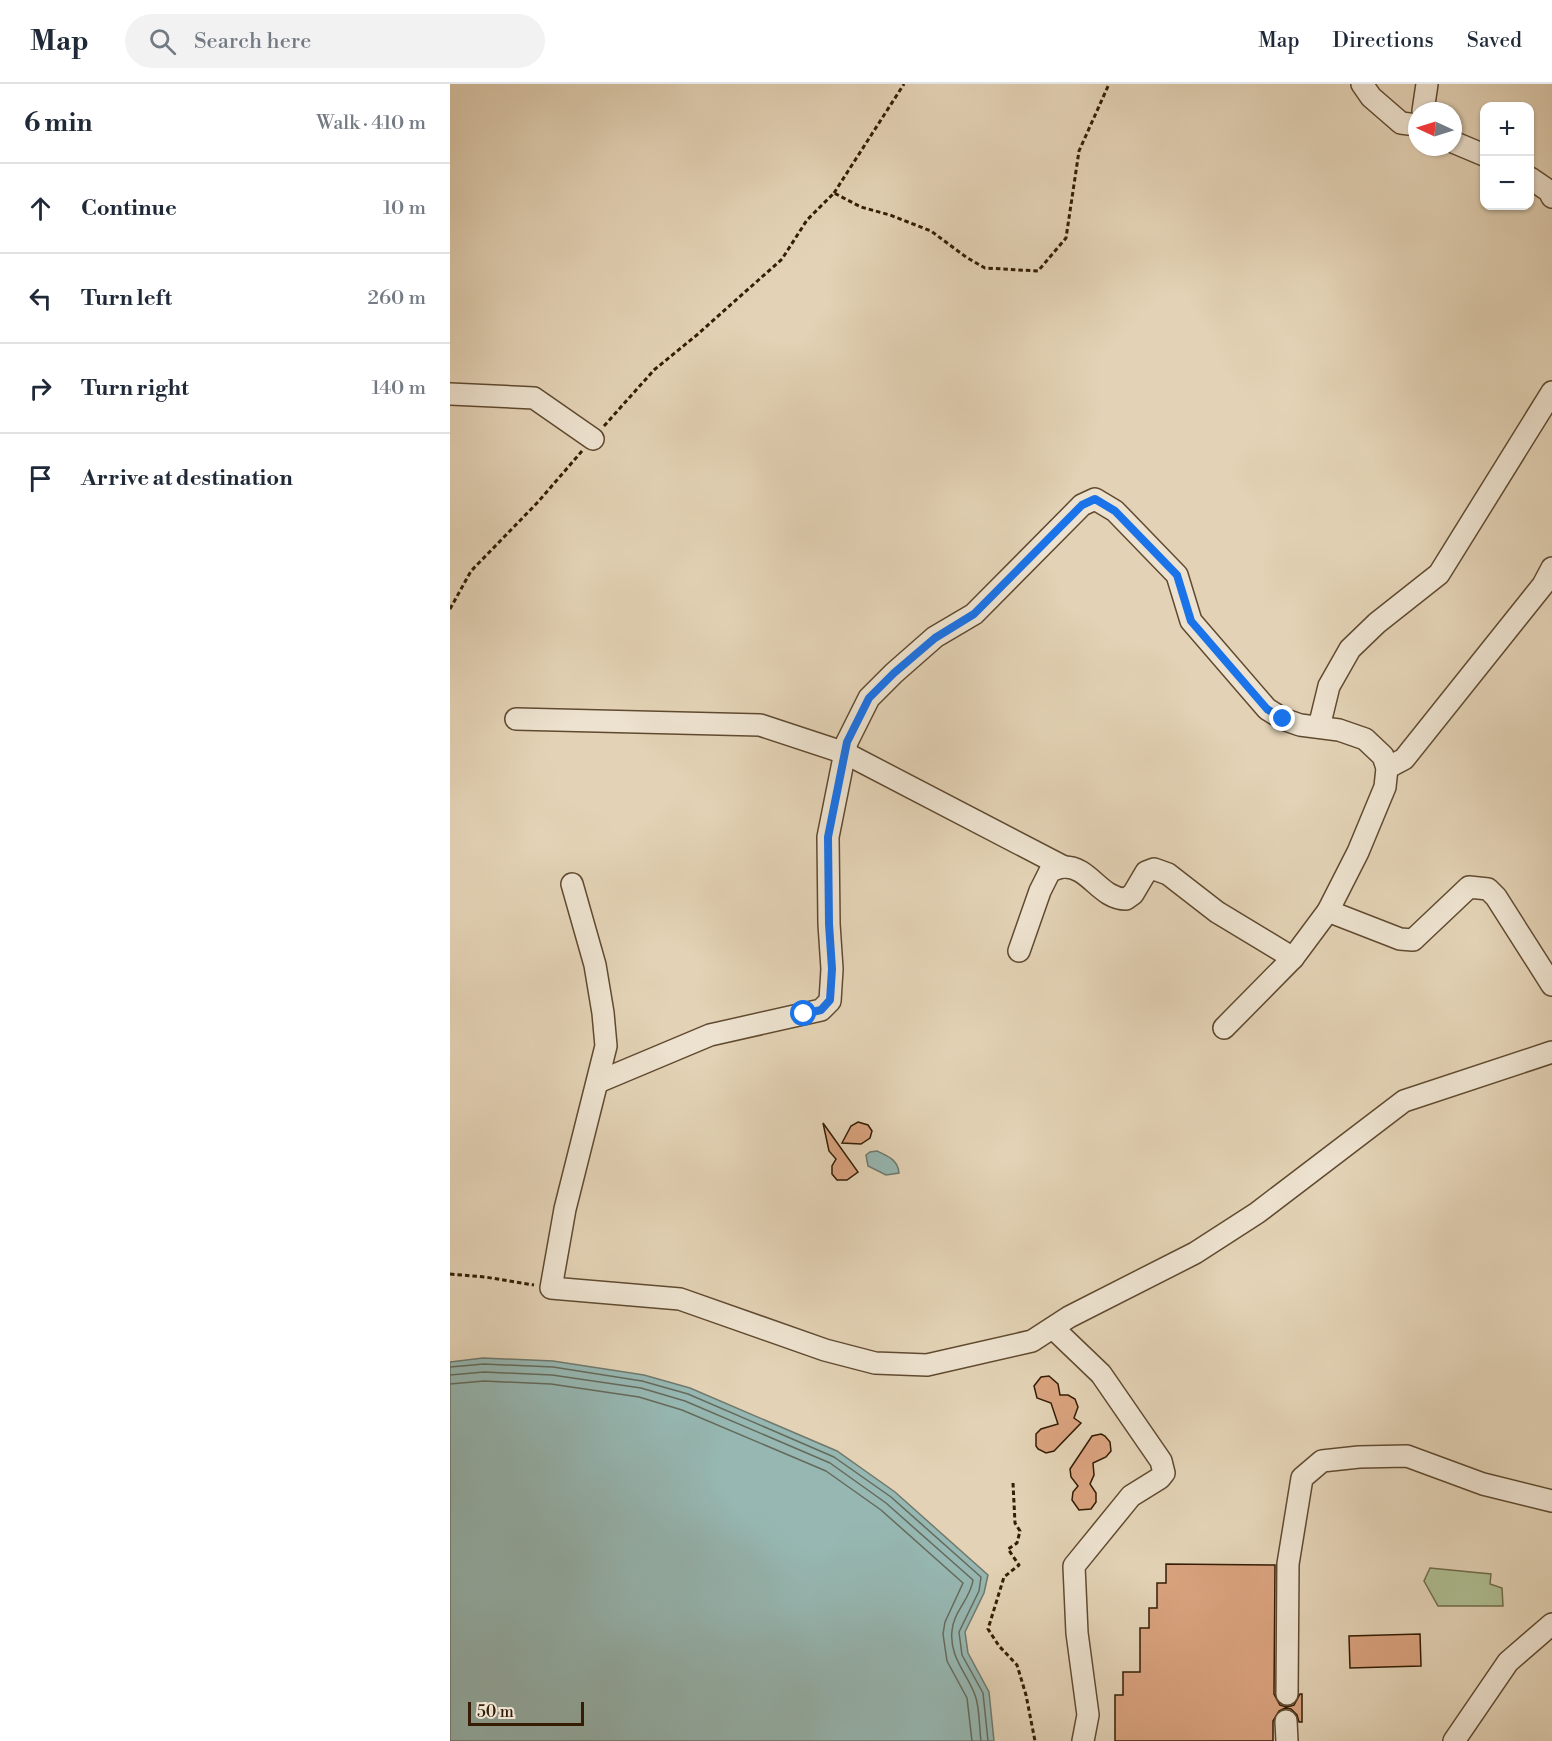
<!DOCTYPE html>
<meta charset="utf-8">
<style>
body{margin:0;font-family:"Libre Bodoni",serif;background:#f2f2f3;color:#1f2937}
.controls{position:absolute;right:18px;top:18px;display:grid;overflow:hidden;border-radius:12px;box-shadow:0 2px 4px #0004}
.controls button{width:54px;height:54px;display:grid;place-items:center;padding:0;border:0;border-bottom:2px solid #e0e1e3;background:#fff;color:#1f2937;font:30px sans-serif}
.compass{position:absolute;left:958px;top:18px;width:54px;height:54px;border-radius:50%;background:#fff;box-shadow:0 2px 4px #0004;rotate:274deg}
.scale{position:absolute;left:18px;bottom:15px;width:116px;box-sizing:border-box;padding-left:6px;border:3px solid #341d04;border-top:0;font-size:16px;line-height:21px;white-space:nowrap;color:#341d04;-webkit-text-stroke:4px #ede2cf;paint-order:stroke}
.stop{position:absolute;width:18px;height:18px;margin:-14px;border:4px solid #1a73e8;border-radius:50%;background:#fff}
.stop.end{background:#1a73e8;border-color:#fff;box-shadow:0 2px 6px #0008}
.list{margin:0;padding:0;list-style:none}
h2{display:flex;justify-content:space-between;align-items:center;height:78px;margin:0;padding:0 24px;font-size:26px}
h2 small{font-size:20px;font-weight:400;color:#747a83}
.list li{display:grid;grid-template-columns:39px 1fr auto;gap:18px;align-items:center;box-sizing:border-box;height:90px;padding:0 24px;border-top:2px solid #e0e1e3}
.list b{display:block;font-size:22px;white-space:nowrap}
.list em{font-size:20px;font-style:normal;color:#747a83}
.icon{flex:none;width:33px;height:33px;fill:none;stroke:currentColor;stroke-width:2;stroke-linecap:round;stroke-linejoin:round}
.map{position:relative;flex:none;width:1102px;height:1657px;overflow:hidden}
header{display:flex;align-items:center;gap:36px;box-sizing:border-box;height:84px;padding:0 30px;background:#fff;border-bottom:2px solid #e0e1e3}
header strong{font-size:28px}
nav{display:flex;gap:33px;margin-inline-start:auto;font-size:21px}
.search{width:420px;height:54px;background:#f2f2f3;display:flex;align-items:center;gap:15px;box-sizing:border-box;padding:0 21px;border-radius:33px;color:#747a83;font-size:22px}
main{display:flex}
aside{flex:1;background:#fff}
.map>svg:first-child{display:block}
</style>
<header>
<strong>Map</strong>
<div class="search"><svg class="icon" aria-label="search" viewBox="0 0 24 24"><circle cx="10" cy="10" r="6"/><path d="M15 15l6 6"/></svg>Search here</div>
<nav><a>Map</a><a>Directions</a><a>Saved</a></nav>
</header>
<main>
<aside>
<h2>6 min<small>Walk · 410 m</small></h2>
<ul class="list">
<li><svg class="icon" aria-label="ahead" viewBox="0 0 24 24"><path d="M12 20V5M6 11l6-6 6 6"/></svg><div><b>Continue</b></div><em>10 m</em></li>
<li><svg class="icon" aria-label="left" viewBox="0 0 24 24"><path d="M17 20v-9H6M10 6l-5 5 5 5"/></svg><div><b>Turn left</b></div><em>260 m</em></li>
<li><svg class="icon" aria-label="right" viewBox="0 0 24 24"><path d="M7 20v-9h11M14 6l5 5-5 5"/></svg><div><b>Turn right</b></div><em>140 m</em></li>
<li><svg class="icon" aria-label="arrive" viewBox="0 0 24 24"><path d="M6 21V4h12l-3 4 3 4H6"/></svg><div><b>Arrive at destination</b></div></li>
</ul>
</aside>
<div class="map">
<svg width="1102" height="1657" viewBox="0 0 1102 1657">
<rect width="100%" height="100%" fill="#e3d2b5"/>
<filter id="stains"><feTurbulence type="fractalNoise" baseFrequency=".00333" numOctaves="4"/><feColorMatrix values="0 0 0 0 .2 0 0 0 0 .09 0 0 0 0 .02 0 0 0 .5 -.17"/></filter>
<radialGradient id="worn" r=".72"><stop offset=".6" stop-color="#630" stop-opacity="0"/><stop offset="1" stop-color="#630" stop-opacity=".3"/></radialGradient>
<polygon fill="#aebd92" stroke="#716d4b" stroke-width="1.5" points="980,1484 1041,1490 1040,1500 1052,1504 1053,1522 988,1522 974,1497"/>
<g fill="#96b7b2" stroke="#6f796c" stroke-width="1.5">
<path d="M427,1067C438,1072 448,1076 449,1089L436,1091L418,1082L416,1071L420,1068Z"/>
<polygon points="33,1274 103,1277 194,1291 240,1304 387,1367 445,1408 538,1491 534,1509 515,1548 518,1569 539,1608 544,1657 0,1657 0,1278"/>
</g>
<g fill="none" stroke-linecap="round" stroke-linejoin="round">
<g stroke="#656a5b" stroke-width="1.5">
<polyline points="0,1283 34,1280 103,1283 192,1297 238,1310 384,1373 441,1413 531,1493 529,1507 509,1548 512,1571 533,1609 538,1657"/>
<path d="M0,1291L34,1288L102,1291L191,1304L235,1317L380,1379L436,1419L523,1496C521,1514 503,1528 502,1547C499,1573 517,1589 525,1611C530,1624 529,1643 531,1657"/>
<polyline points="0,1300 34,1297 101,1300 189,1313 232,1326 376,1387 431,1426 513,1499 495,1538 493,1550 497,1577 517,1614 522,1657"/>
</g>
</g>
<g fill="#d9a27e" stroke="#341d04" stroke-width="1.5">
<polygon points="408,1038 418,1041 422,1047 420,1054 411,1060 392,1059 401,1042"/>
<polygon points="373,1039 408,1088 397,1096 387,1096 382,1090 382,1082 386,1075 379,1067"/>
<polygon points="599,1292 608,1300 610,1311 618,1311 625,1315 628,1323 624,1334 631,1339 604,1367 596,1369 588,1365 586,1362 586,1350 591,1345 608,1340 601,1319 587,1314 584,1302 591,1293"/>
<polygon points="651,1350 655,1352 660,1358 661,1367 656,1373 643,1379 644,1391 640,1400 646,1409 646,1418 641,1425 629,1426 622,1416 623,1408 628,1402 621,1393 620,1385 642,1352"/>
<polygon points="716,1480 825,1481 824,1610 830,1621 837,1623 844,1621 850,1610 852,1610 852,1638 849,1638 847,1631 841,1625 835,1624 829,1627 823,1637 823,1657 665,1657 665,1611 673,1611 673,1588 690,1588 690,1544 699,1544 699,1524 707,1524 707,1499 716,1499"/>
<polygon points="970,1550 971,1582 900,1584 899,1552"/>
</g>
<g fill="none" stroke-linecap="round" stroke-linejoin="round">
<g stroke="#604a30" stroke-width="24">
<g id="minor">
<polyline points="912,0 921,13 951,39 967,41"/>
<polyline points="973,27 977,0"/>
<polyline points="1003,58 1034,71"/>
<polyline points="1080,94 1099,107 1102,113"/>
<polyline points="0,310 84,314 143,355"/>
<polyline points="66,635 310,641 395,669 614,783"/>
<polyline points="869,643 879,602 900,565 927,539 989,490 1102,308"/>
<polyline points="937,684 954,675 1093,501 1102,484"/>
<polyline points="122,800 145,881 153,929 156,962 115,1125 101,1204 230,1215 375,1266 425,1279 477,1281 582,1257 619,1233 745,1169 807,1129 954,1017 1102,968"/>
<polyline points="878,827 950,855 963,856 1019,803 1038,805 1046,813 1102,901"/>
<path d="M569,867L590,807L600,787C604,786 609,783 614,783C639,782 650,815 676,815L683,810L696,788L704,785L718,790L767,828L843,874"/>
<polyline points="148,998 260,951 371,926 380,917 382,885 379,840 378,753 397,658 419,614 444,589 485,553 524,530 632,421 645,415 665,427 727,491 741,537 817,625 833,635 850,641 889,646 915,655 933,672 937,684 935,703 908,768 878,827 843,874 774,944"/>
<polyline points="603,1244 651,1290 711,1377 714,1389 710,1394 681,1412 624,1482 627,1549 638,1631 633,1657"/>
<polyline points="837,1610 838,1480 852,1394 872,1377 909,1373 957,1372 1033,1400 1102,1417"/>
<polyline points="836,1637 837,1657"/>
<polyline points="1004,1657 1058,1578 1102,1540"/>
</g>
</g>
<g stroke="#341d04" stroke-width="3" stroke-dasharray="4.5 3" stroke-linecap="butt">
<polyline points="384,109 454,0"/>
<polyline points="154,342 204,286 248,250 332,175 357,136 384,109 411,123 440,131 481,147 516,173 535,184 588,187 616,154 629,67 659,0"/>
<polyline points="0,525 21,487 88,418 132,367"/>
<polyline points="0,1190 35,1193 84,1201"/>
<polyline points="563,1399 565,1439 570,1447 567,1459 558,1465 569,1481 554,1493 538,1545 549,1562 567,1581 576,1611 585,1657"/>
</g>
<use href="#minor" stroke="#ede2cf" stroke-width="21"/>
</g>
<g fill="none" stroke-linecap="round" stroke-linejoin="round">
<polyline stroke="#1a73e8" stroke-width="8" points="354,930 371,926 380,916 382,885 379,840 378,753 397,658 419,614 444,589 485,554 524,530 632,421 645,415 665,427 727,491 741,537 817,625 833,635"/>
</g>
<rect width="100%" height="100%" filter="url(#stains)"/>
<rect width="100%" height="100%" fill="url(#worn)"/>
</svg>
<div class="controls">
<button>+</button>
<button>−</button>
</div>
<svg class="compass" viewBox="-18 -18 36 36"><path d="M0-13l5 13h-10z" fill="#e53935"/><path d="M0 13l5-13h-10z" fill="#747a83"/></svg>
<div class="scale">50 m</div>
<div class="stop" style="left:354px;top:930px"></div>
<div class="stop end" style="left:833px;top:635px"></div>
</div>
</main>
